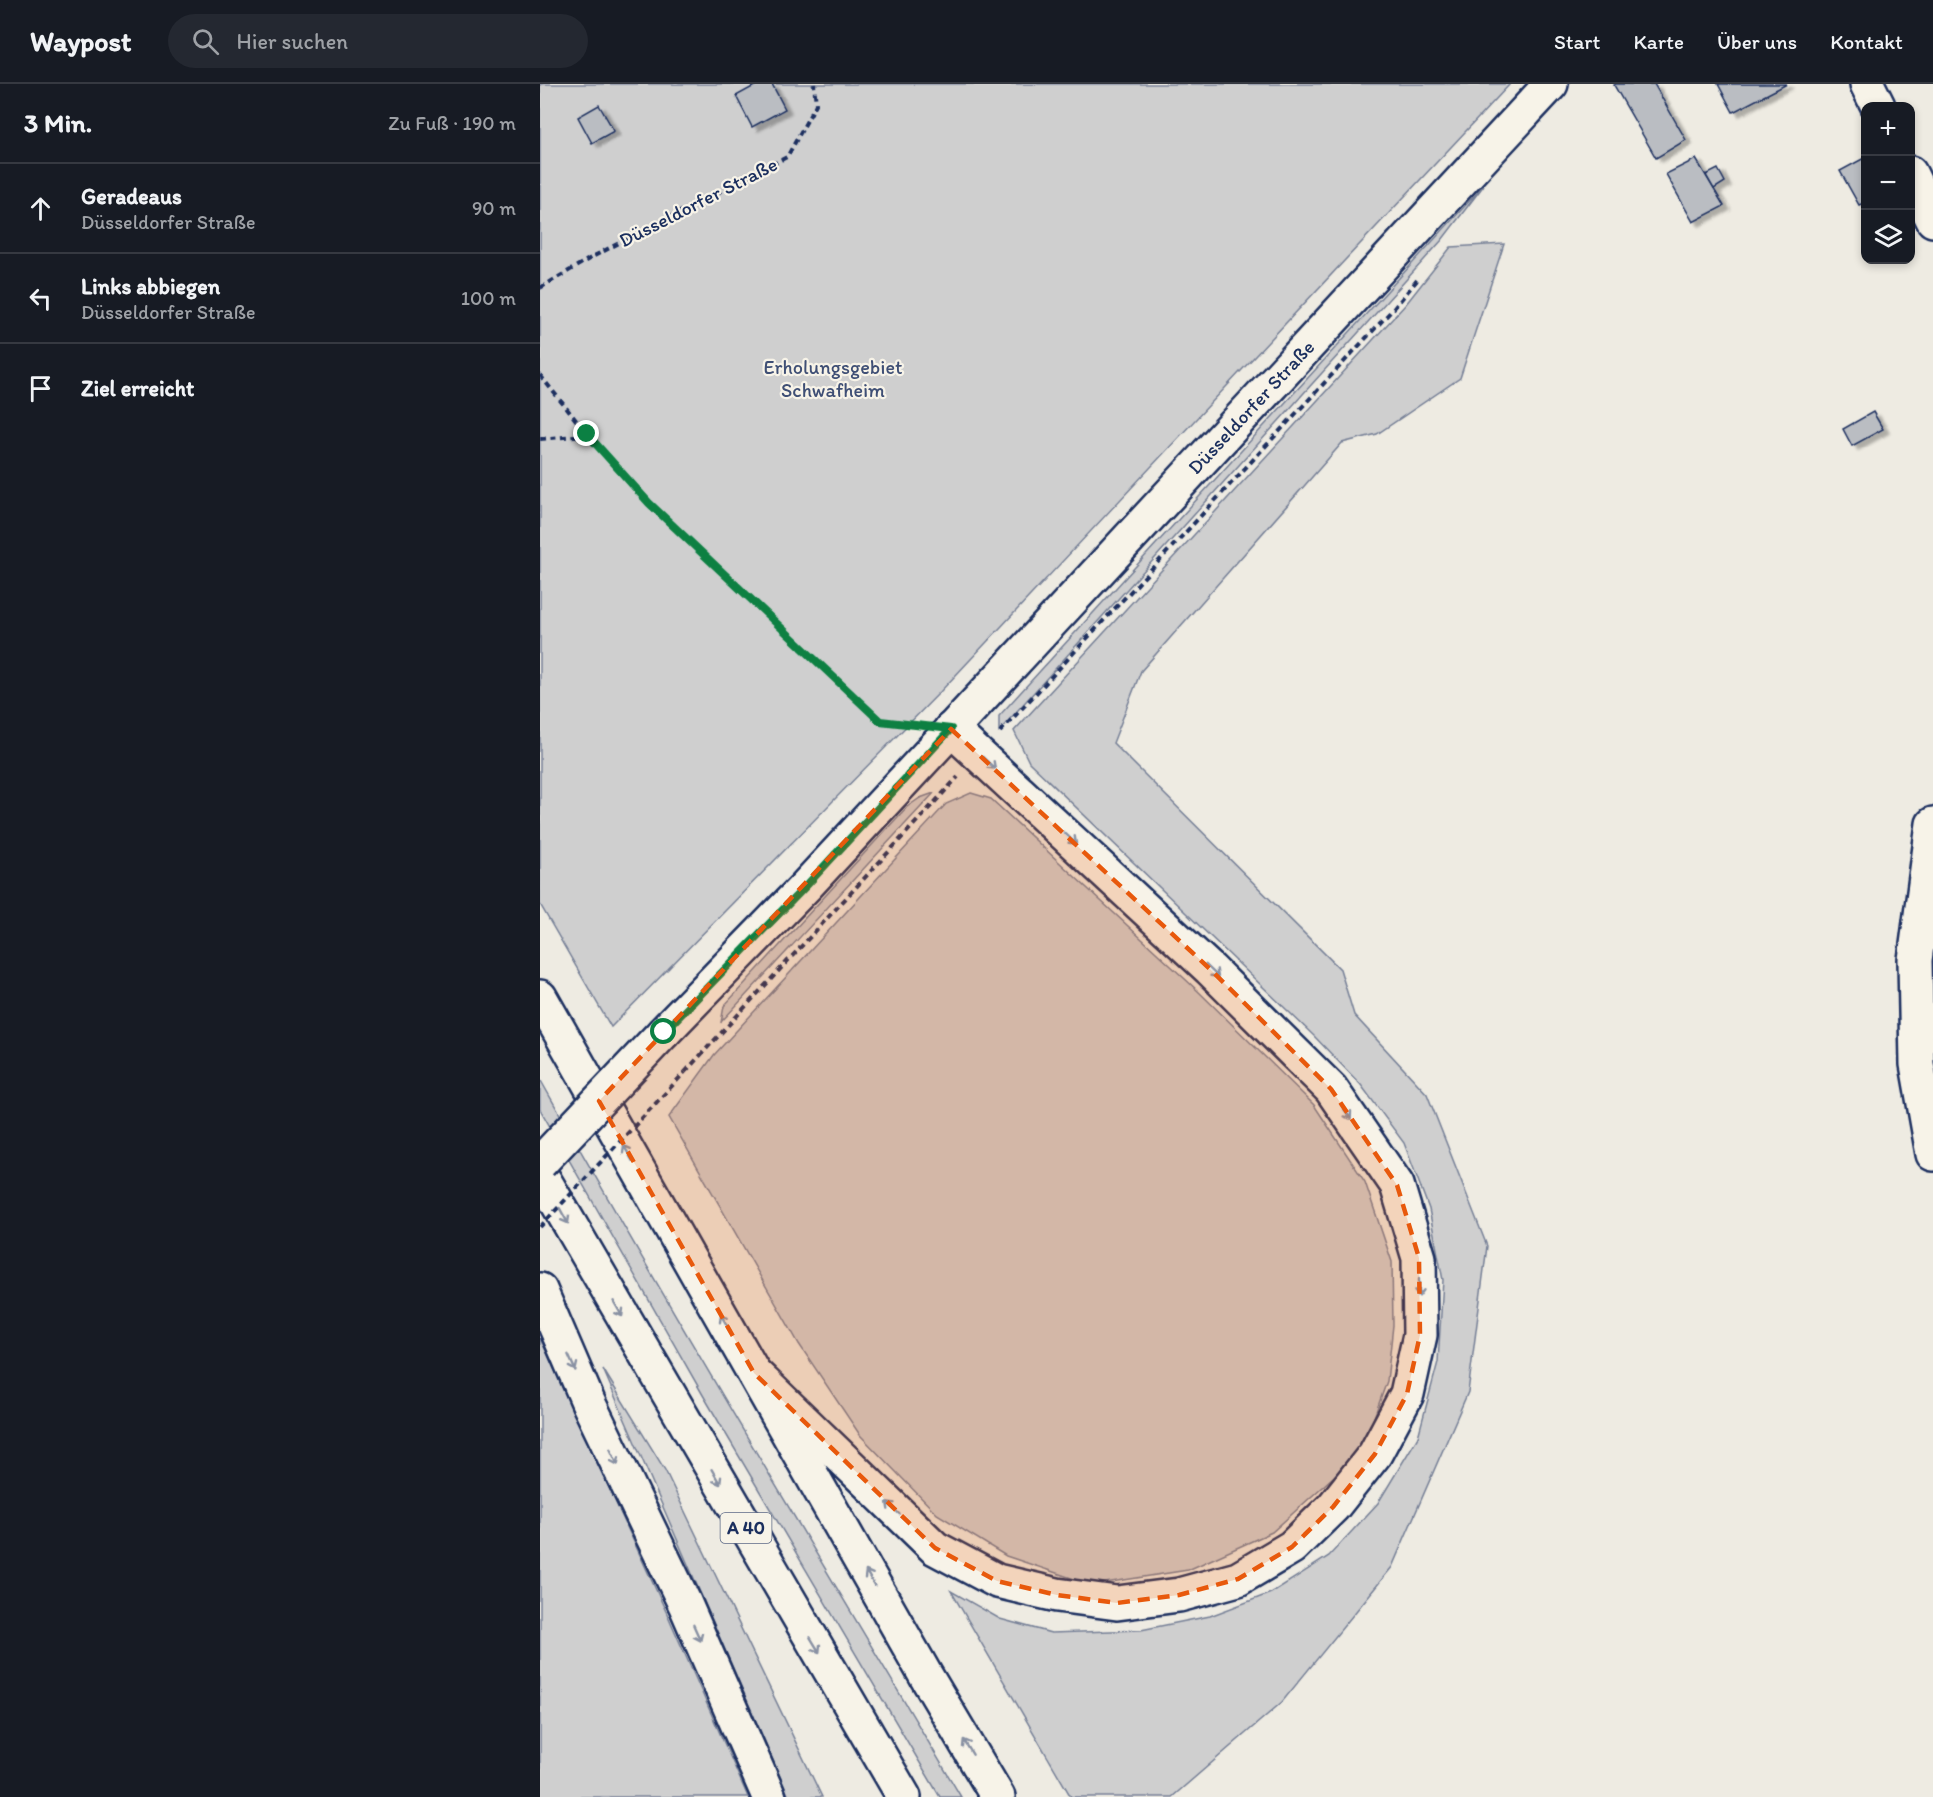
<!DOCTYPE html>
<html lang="de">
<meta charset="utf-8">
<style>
body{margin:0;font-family:Itim,sans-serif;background:#242831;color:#f1f3f6}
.controls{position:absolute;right:18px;top:18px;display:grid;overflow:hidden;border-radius:12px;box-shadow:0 3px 9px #0003}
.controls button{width:54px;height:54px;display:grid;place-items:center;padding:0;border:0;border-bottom:2px solid #363941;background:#171b24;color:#f1f3f6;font:30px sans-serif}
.stop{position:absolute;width:18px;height:18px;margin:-14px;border:4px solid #0b8043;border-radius:50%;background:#fff}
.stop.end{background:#0b8043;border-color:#fff;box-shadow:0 2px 6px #0008}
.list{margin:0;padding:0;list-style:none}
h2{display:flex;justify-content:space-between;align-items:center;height:78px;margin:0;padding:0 24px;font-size:26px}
h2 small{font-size:20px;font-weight:400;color:#9ea1a6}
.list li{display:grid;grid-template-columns:39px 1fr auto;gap:18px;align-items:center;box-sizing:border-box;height:90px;padding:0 24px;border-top:2px solid #363941}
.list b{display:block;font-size:22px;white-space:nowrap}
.list p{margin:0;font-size:20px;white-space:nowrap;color:#9ea1a6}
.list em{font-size:20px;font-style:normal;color:#9ea1a6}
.icon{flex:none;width:33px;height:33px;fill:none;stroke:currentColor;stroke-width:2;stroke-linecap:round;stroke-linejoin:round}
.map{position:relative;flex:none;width:1393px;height:1713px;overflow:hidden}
header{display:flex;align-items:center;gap:36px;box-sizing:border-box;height:84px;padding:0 30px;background:#171b24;border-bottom:2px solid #363941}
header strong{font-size:28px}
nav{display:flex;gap:33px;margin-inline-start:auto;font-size:21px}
.search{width:420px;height:54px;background:#242831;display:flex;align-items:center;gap:15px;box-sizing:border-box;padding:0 21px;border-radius:33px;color:#9ea1a6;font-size:22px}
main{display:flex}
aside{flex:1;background:#171b24}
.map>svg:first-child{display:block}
</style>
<header>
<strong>Waypost</strong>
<div class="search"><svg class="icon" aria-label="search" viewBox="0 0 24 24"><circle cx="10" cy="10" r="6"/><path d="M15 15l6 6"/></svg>Hier suchen</div>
<nav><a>Start</a><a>Karte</a><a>Über uns</a><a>Kontakt</a></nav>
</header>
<main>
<aside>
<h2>3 Min.<small>Zu Fuß · 190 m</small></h2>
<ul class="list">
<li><svg class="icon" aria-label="ahead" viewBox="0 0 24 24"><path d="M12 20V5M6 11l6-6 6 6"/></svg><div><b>Geradeaus</b><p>Düsseldorfer Straße</p></div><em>90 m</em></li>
<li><svg class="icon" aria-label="left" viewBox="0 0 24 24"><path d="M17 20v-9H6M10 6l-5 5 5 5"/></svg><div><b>Links abbiegen</b><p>Düsseldorfer Straße</p></div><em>100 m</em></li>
<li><svg class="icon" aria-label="arrive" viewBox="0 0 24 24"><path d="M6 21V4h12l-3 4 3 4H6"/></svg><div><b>Ziel erreicht</b></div></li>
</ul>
</aside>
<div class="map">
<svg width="1393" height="1713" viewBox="0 0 1393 1713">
<defs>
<filter id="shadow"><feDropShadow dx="6" dy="4" stdDeviation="1.5" flood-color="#0004"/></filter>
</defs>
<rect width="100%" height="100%" fill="#eeebe2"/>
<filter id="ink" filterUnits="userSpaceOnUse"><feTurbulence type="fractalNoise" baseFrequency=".0167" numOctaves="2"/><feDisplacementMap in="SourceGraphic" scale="12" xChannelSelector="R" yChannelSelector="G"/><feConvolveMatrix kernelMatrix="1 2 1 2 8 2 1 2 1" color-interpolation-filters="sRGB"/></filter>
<g filter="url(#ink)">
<g fill="#cfcfcf" stroke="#757f96" stroke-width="1.5">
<polygon points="0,0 970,0 400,608 71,943 0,820"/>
<polygon points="944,101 902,156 459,647 459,632"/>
<polygon points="964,160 920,294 837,350 802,359 601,587 573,659 800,885 814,931 887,1010 947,1162 928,1308 852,1483 742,1618 632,1713 531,1713 411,1507 460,1535 511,1549 601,1546 670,1532 731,1509 789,1472 838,1419 878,1353 898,1278 903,1196 889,1125 864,1059 821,1001 774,952 489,678 474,647 866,220 911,163"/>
<polygon points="394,709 181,938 181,939 184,922 367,723 380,714"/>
<polygon points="431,709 451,715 658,907 774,1021 825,1098 852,1178 853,1241 847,1297 822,1367 732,1448 648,1486 552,1501 466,1472 397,1430 320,1351 259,1260 129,1033 174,971 406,720"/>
<path d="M0,995C136,1237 280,1475 421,1713H400L163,1311L0,1025Z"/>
<polygon points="0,1254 129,1534 208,1713 0,1713"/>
<polygon points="63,1285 125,1386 282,1713 249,1713"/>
</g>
<g fill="#babdc2" stroke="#1b2f5e" stroke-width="1.5" filter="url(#shadow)">
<polygon points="218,0 232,0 245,25 212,43 196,12"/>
<polygon points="1076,0 1114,0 1146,56 1116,74 1074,1"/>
<polygon points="1178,0 1247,0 1193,28"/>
<polygon points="59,21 74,47 52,59 38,33"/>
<polygon points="1326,73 1326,118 1319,121 1300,87"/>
<polygon points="1156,75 1184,122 1153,138 1126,90"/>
<polygon points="1178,85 1185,98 1174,105 1166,91"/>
<polygon points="1333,328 1343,345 1312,362 1303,345"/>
</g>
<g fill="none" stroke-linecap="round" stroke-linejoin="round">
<g stroke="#1b2f5e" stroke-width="38">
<g id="minor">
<polyline points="1327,0 1338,22"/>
<polyline points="1370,89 1393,136"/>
<polyline points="1393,740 1375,876 1377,980 1393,1070"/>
</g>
</g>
<g stroke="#1b2f5e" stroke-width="38">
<polyline id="secondary" points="124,948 266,802 1011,0"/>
</g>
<g stroke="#1b2f5e" stroke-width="38">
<g id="motorway">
<polyline points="0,913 386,1592 458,1713"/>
<polyline points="0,1089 364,1713"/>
<polyline points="0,1206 49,1320 145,1520 229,1713"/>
<polyline points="214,1289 395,1464 457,1497 517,1511 577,1519 639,1511 698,1495 752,1463 793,1423 835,1370 867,1310 880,1251 879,1174 857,1101 791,1005 670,885 411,645"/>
</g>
</g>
<g stroke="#1b2f5e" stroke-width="4" stroke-dasharray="6 4.5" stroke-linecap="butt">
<polyline points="0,204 54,172 247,73 276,20 274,0"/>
<polyline points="0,291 47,350 109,419 340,637 372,641"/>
<polyline points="0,355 46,351"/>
<polyline points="460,648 854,224 878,195"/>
<polyline points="145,988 418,693"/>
</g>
<use href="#minor" stroke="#f7f3e8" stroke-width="33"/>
<use href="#secondary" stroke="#f7f3e8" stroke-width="33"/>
<use href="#motorway" stroke="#f7f3e8" stroke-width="33"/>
<g stroke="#1b2f5e" stroke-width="38" stroke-linecap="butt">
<polyline id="secondary-bridge" points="0,1079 124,948"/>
</g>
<polyline stroke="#1b2f5e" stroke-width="4" stroke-dasharray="6 4.5" stroke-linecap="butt" points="0,1143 145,988"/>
<use href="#secondary-bridge" stroke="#f7f3e8" stroke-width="33"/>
</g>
<defs><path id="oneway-shaft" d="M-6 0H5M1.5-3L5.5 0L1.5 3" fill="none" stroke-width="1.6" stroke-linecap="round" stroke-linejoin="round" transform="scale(1.5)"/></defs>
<g stroke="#8991a3">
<use href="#oneway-shaft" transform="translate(449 679) rotate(43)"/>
<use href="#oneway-shaft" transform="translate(530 754) rotate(43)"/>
<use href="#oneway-shaft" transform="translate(672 887) rotate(44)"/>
<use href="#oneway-shaft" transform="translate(806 1028) rotate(55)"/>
<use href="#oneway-shaft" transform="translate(88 1069) rotate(-120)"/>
<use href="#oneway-shaft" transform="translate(24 1132) rotate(61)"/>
<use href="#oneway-shaft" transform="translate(879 1204) rotate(90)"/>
<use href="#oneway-shaft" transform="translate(78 1225) rotate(60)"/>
<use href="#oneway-shaft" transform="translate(185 1238) rotate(-120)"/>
<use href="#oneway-shaft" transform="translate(32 1279) rotate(66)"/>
<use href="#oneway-shaft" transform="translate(74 1373) rotate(65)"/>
<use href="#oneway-shaft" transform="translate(176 1393) rotate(60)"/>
<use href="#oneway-shaft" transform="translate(353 1424) rotate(-136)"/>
<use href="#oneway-shaft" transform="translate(330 1494) rotate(-120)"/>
<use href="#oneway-shaft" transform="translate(157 1549) rotate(66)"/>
<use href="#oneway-shaft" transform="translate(275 1561) rotate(59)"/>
<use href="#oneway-shaft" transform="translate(428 1663) rotate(-121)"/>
</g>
</g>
<g fill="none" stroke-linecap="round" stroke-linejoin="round" filter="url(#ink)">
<polyline stroke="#0b8043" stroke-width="8" points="47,350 109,419 340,637 411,645 266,802 124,948"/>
</g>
<path fill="#e8590c" fill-opacity="0.2" stroke="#e8590c" stroke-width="4.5" stroke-dasharray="12 8" stroke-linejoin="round" d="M411,645L670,885L791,1005L857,1101L879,1174L880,1251L867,1310L835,1370L793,1423L752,1463L698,1495L639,1511L577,1519L517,1511L457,1497L395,1464L214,1289L59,1017Z"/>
<g text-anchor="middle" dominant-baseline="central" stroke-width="4.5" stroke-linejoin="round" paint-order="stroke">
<rect fill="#f7f3e8" stroke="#5d6a87" stroke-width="1.5" x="180.5" y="1429" width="51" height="30" rx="4.5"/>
<g font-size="18" font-weight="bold" fill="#1b2f5e">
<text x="206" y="1444">A 40</text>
</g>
<g font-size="20" fill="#1b2f5e" stroke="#f7f3e8">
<text transform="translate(158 118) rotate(-27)">Düsseldorfer Straße</text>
<text transform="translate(711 323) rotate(-47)">Düsseldorfer Straße</text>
</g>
<g font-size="20" fill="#3f4f75" stroke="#f7f3e8">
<text x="293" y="283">Erholungsgebiet<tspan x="293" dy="23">Schwafheim</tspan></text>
</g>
</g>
</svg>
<div class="controls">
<button>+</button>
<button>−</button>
<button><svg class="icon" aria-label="layers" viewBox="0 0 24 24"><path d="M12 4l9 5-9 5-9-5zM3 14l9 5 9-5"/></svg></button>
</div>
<div class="stop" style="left:124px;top:948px"></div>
<div class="stop end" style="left:47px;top:350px"></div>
</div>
</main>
